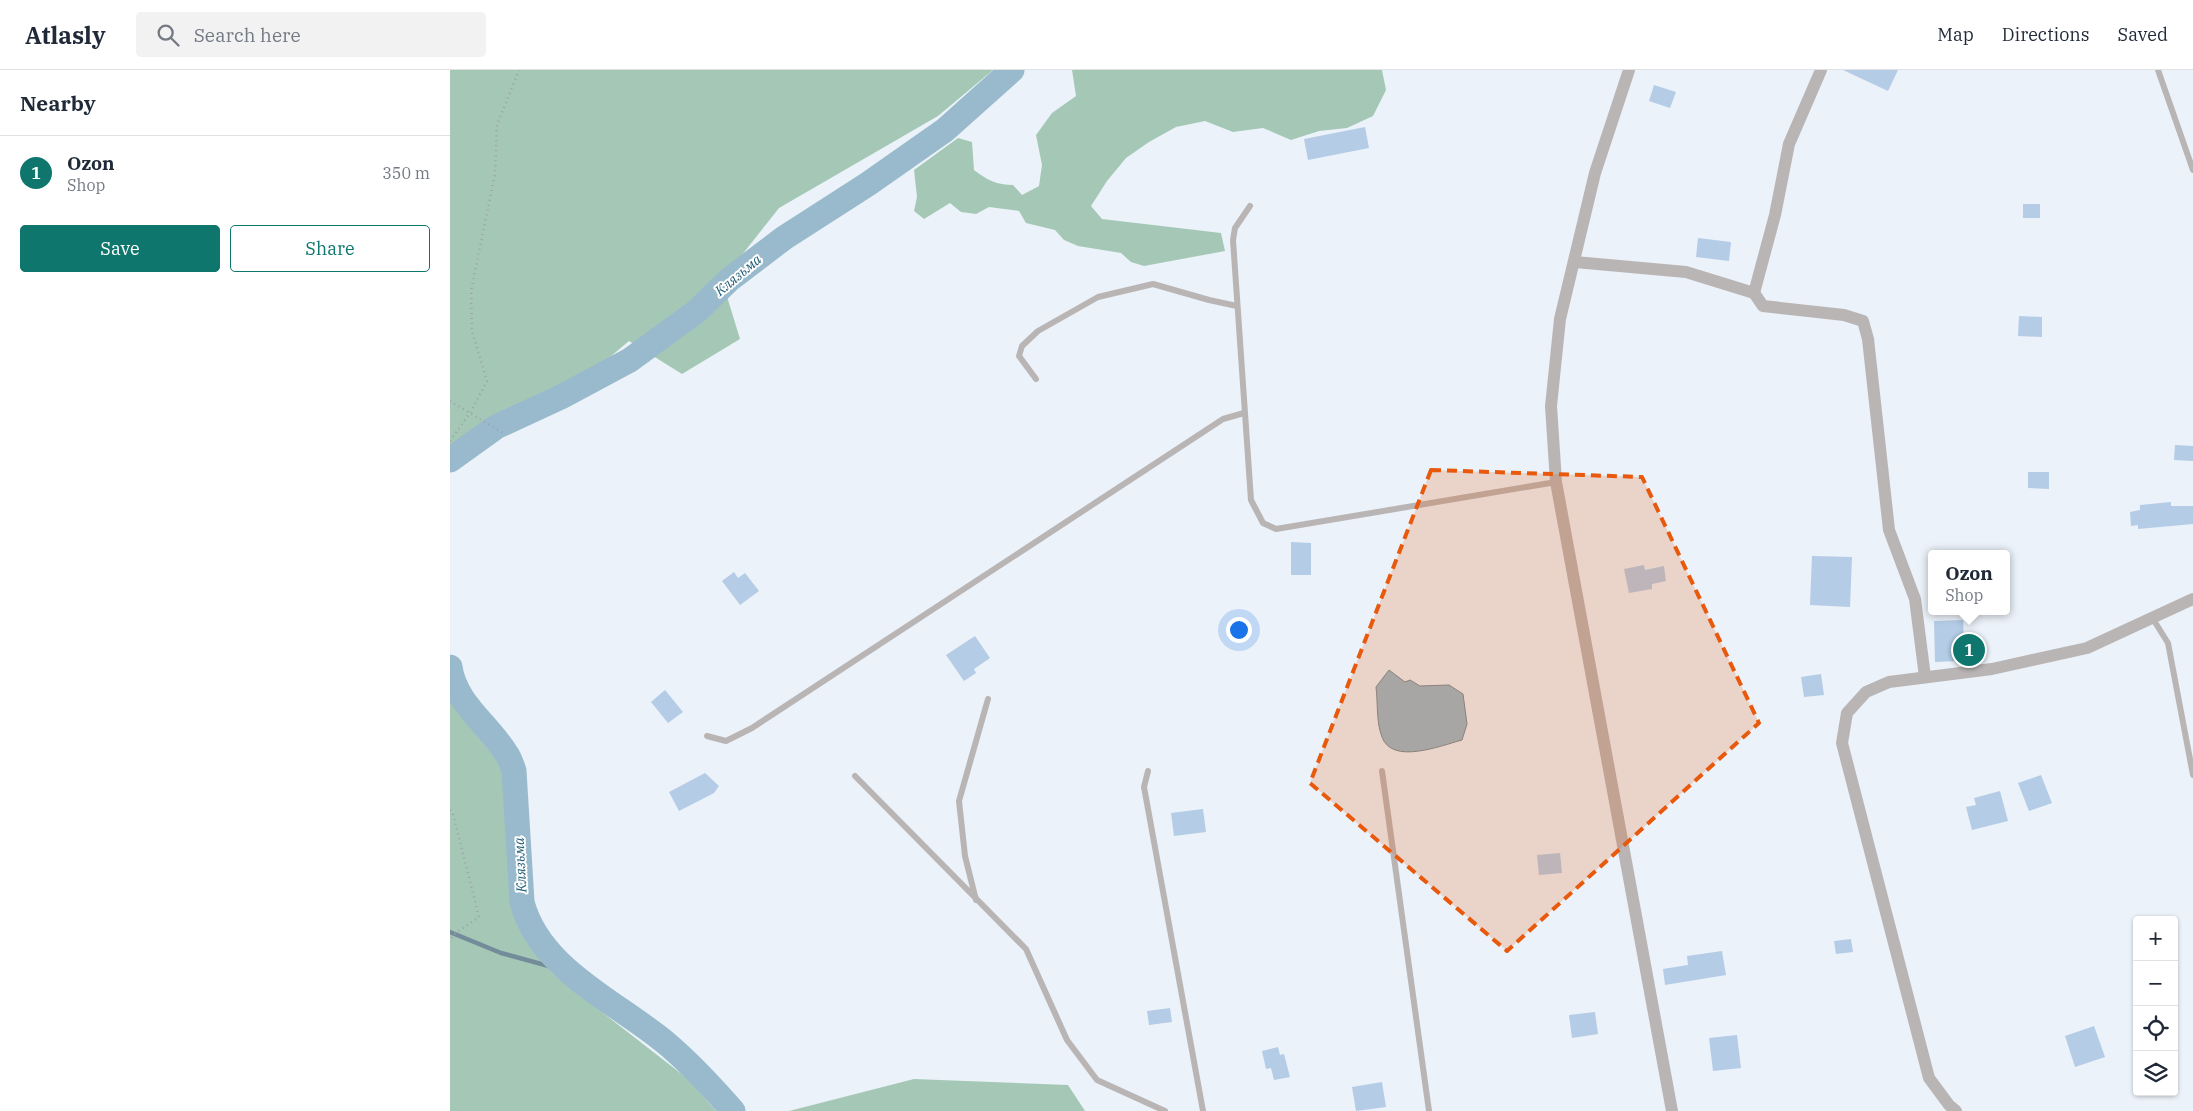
<!DOCTYPE html>
<meta charset="utf-8">
<style>
body{margin:0;font-family:"IBM Plex Serif",serif;background:#f2f2f3;color:#1f2937}
.controls{position:absolute;right:15px;bottom:15px;display:grid;overflow:hidden;border-radius:5px;box-shadow:0 1px 4px #0004}
.controls button{width:45px;height:45px;display:grid;place-items:center;padding:0;border:0;border-bottom:1px solid #e0e1e3;background:#fff;color:#1f2937;font:25px sans-serif}
.you{position:absolute;left:788px;top:559px;width:18px;height:18px;margin:-12px;border:4px solid #fff;border-radius:50%;background:#1a73e8;box-shadow:0 0 0 8px #1a73e833}
.badge{display:grid;place-items:center;width:32px;height:32px;border-radius:50%;background:#0f766e;color:#fff;font-size:16px;font-weight:700}
.pin{position:absolute;translate:-50% -50%;border:2px solid #fff;box-shadow:0 1px 5px #0006}
.popup{position:absolute;left:1478px;top:480px;width:82px;height:65px;box-sizing:border-box;display:grid;place-content:center;border-radius:5px;background:#fff;filter:drop-shadow(0 1px 4px #0005);font-size:16px;white-space:nowrap;color:#747a83}
.popup b{font-size:19px;color:#1f2937}
.popup::after{content:'';position:absolute;left:50%;top:100%;margin-left:-10px;border:10px solid transparent;border-top-color:#fff}
.list{margin:0;padding:0;list-style:none}
h2{display:flex;justify-content:space-between;align-items:center;height:65px;margin:0;padding:0 20px;font-size:21px}
h2 small{font-size:16px;font-weight:400;color:#747a83}
.list li{display:grid;grid-template-columns:32px 1fr auto;gap:15px;align-items:center;box-sizing:border-box;height:75px;padding:0 20px;border-top:1px solid #e0e1e3}
.list b{display:block;font-size:19px;white-space:nowrap}
.list p{margin:0;font-size:16px;white-space:nowrap;color:#747a83}
.list em{font-size:16px;font-style:normal;color:#747a83}
.actions{display:flex;gap:10px;padding:15px 20px}
.actions a{flex:1;padding:11px 0;border:1px solid #0f766e;border-radius:5px;text-align:center;font-size:18px;color:#0f766e}
.actions .main{background:#0f766e;color:#fff}
.icon{flex:none;width:28px;height:28px;fill:none;stroke:currentColor;stroke-width:2;stroke-linecap:round;stroke-linejoin:round}
.map{position:relative;flex:none;width:1743px;height:1041px;overflow:hidden}
header{display:flex;align-items:center;gap:30px;box-sizing:border-box;height:70px;padding:0 25px;background:#fff;border-bottom:1px solid #e0e1e3}
header strong{font-size:24px}
nav{display:flex;gap:28px;margin-inline-start:auto;font-size:18px}
.search{width:350px;height:45px;background:#f2f2f3;display:flex;align-items:center;gap:12px;box-sizing:border-box;padding:0 18px;border-radius:5px;color:#747a83;font-size:19px}
main{display:flex}
aside{flex:1;background:#fff}
.map>svg:first-child{display:block}
</style>
<header>
<strong>Atlasly</strong>
<div class="search"><svg class="icon" aria-label="search" viewBox="0 0 24 24"><circle cx="10" cy="10" r="6"/><path d="M15 15l6 6"/></svg>Search here</div>
<nav><a>Map</a><a>Directions</a><a>Saved</a></nav>
</header>
<main>
<aside>
<h2>Nearby<small></small></h2>
<ul class="list">
<li><span class="badge">1</span><div><b>Ozon</b><p>Shop</p></div><em>350 m</em></li>
</ul>
<div class="actions"><a class="main">Save</a><a>Share</a></div>
</aside>
<div class="map">
<svg width="1743" height="1041" viewBox="0 0 1743 1041">
<rect width="100%" height="100%" fill="#ebf2f9"/>
<g fill="#a5c8b6">
<polygon points="0,0 543,0 488,46 329,138 272,210 290,269 232,304 179,271 141,303 27,360 0,384"/>
<path d="M622,0H932L936,20L923,46L897,58L869,61L841,70L813,58L783,62L755,51L726,57L699,72L676,88L657,111L641,136L652,149L771,163L775,181L694,196L681,192L671,183L628,176L614,170L605,160L576,153L569,141L539,137L526,144L511,142L500,133L474,149L464,141L467,127L464,100L508,68L522,72L524,100C537,110 547,115 563,115L572,125L589,116L592,95L586,65L602,43L626,26Z"/>
<polygon points="0,622 19,656 59,704 65,835 78,874 103,904 238,1009 266,1041 0,1041"/>
<polygon points="464,1009 618,1015 635,1041 339,1041"/>
</g>
<path fill="#99bacc" stroke="#748c99" d="M939,600L955,612L960,610L970,616L999,615L1013,624L1017,654L1012,670C990,676 942,695 932,667C926,652 928,632 926,617Z"/>
<g fill="none" stroke-linecap="round" stroke-linejoin="round">
<polyline stroke="#748c99" stroke-width="4.5" points="0,862 51,883 117,901"/>
<g stroke="#99bacc" stroke-width="25">
<polyline points="0,390 46,357 111,327 180,290 247,241 280,209 334,168 418,114 495,60 562,0"/>
<path d="M0,597C5,633 38,654 56,683C60,688 62,695 64,701L72,832C89,899 167,932 216,973C241,994 262,1017 283,1041"/>
</g>
</g>
<g fill="#b4cce6">
<polygon points="1393,0 1448,0 1438,21"/>
<polygon points="1204,15 1226,22 1220,38 1199,31"/>
<polygon points="915,57 919,78 858,90 854,69"/>
<rect x="1573" y="134" width="17" height="14"/>
<polygon points="1248,168 1281,172 1279,191 1246,187"/>
<polygon points="1569,246 1592,247 1592,267 1568,266"/>
<polygon points="1725,375 1743,376 1743,391 1724,390"/>
<polygon points="1578,402 1599,402 1599,419 1578,418"/>
<polygon points="1721,432 1721,436 1743,436 1743,454 1688,459 1688,455 1681,456 1680,442 1690,440 1690,435"/>
<polygon points="841,472 861,473 861,505 841,505"/>
<polygon points="1362,486 1402,487 1400,537 1360,535"/>
<polygon points="1194,495 1195,500 1214,496 1216,511 1202,514 1202,519 1179,523 1174,499"/>
<polygon points="284,502 288,508 295,503 309,521 290,535 272,511"/>
<polygon points="1513,550 1514,571 1531,570 1532,590 1485,592 1484,551"/>
<polygon points="525,566 540,588 524,599 526,603 514,611 496,585"/>
<polygon points="1371,604 1374,625 1354,627 1351,607"/>
<polygon points="215,620 233,642 218,653 201,632"/>
<polygon points="255,703 269,716 264,723 229,741 219,722"/>
<polygon points="1591,705 1602,733 1579,741 1568,713"/>
<polygon points="1550,721 1558,751 1522,760 1516,737 1526,735 1524,728"/>
<polygon points="753,739 756,762 724,766 721,743"/>
<polygon points="1110,783 1112,803 1089,805 1087,785"/>
<polygon points="1401,869 1403,882 1386,884 1384,871"/>
<polygon points="1272,881 1276,905 1215,915 1213,899 1238,895 1237,886"/>
<polygon points="720,938 722,952 699,955 697,941"/>
<polygon points="1145,942 1148,964 1122,968 1119,945"/>
<polygon points="1644,956 1655,987 1625,997 1615,966"/>
<polygon points="1287,965 1291,998 1263,1001 1259,968"/>
<polygon points="828,977 830,985 834,984 840,1007 824,1010 821,998 816,999 812,981"/>
<polygon points="932,1012 936,1037 906,1041 902,1017"/>
</g>
<g fill="none" stroke-linecap="round" stroke-linejoin="round">
<g stroke="#9da2a7" stroke-width="2.5" stroke-dasharray="1 4" stroke-linecap="butt">
<polyline points="0,331 53,363"/>
<polyline points="0,371 20,343 37,311 22,261 21,221 45,104 47,55 69,0"/>
<polyline points="0,740 3,744 29,847 4,864 0,872"/>
</g>
<g stroke="#bab5b5" stroke-width="6">
<polyline points="1708,0 1743,100"/>
<polyline points="800,136 785,158 783,170 801,430 813,453 826,459 1106,412"/>
<polyline points="586,309 569,286 572,276 588,261 648,227 703,214 759,230 787,236"/>
<polyline points="1703,549 1718,573 1743,705"/>
<polyline points="257,666 276,671 302,658 773,349 794,343"/>
<polyline points="698,701 694,717 753,1041"/>
<polyline points="932,701 979,1041"/>
<polyline points="405,706 576,879 617,970 647,1010 715,1041"/>
<polyline points="526,830 515,786 509,731 538,629"/>
</g>
<g stroke="#bab5b5" stroke-width="12">
<polyline points="1179,0 1145,103 1110,249 1101,336 1106,412 1222,1041"/>
<polyline points="1125,192 1236,202 1304,223 1313,236 1394,245 1413,251 1418,269 1439,460 1465,529 1475,607"/>
<polyline points="1304,223 1325,145 1339,74 1371,0"/>
<polyline points="1506,1041 1499,1035 1479,1008 1392,673 1397,643 1416,622 1439,612 1542,599 1637,578 1743,529"/>
</g>
</g>
<path fill="#e8590c" fill-opacity="0.2" stroke="#e8590c" stroke-width="4" stroke-dasharray="10 6" stroke-linejoin="round" d="M981,400L1192,407L1309,653L1057,881L860,713Z"/>
<g text-anchor="middle" dominant-baseline="central" stroke-width="4" stroke-linejoin="round" paint-order="stroke">
<g font-size="14" font-style="italic" fill="#235e79" stroke="#fefefe">
<text transform="translate(288 205) rotate(-40)">Клязьма</text>
<text transform="translate(70 795) rotate(-93)">Клязьма</text>
</g>
</g>
</svg>
<div class="controls">
<button>+</button>
<button>−</button>
<button><svg class="icon" aria-label="locate" viewBox="0 0 24 24"><circle cx="12" cy="12" r="6"/><path d="M12 2v4M12 18v4M2 12h4M18 12h4"/></svg></button>
<button><svg class="icon" aria-label="layers" viewBox="0 0 24 24"><path d="M12 4l9 5-9 5-9-5zM3 14l9 5 9-5"/></svg></button>
</div>
<div class="you"></div>
<div class="pin badge" style="left:1519px;top:580px">1</div>
<div class="popup"><b>Ozon</b>Shop</div>
</div>
</main>
